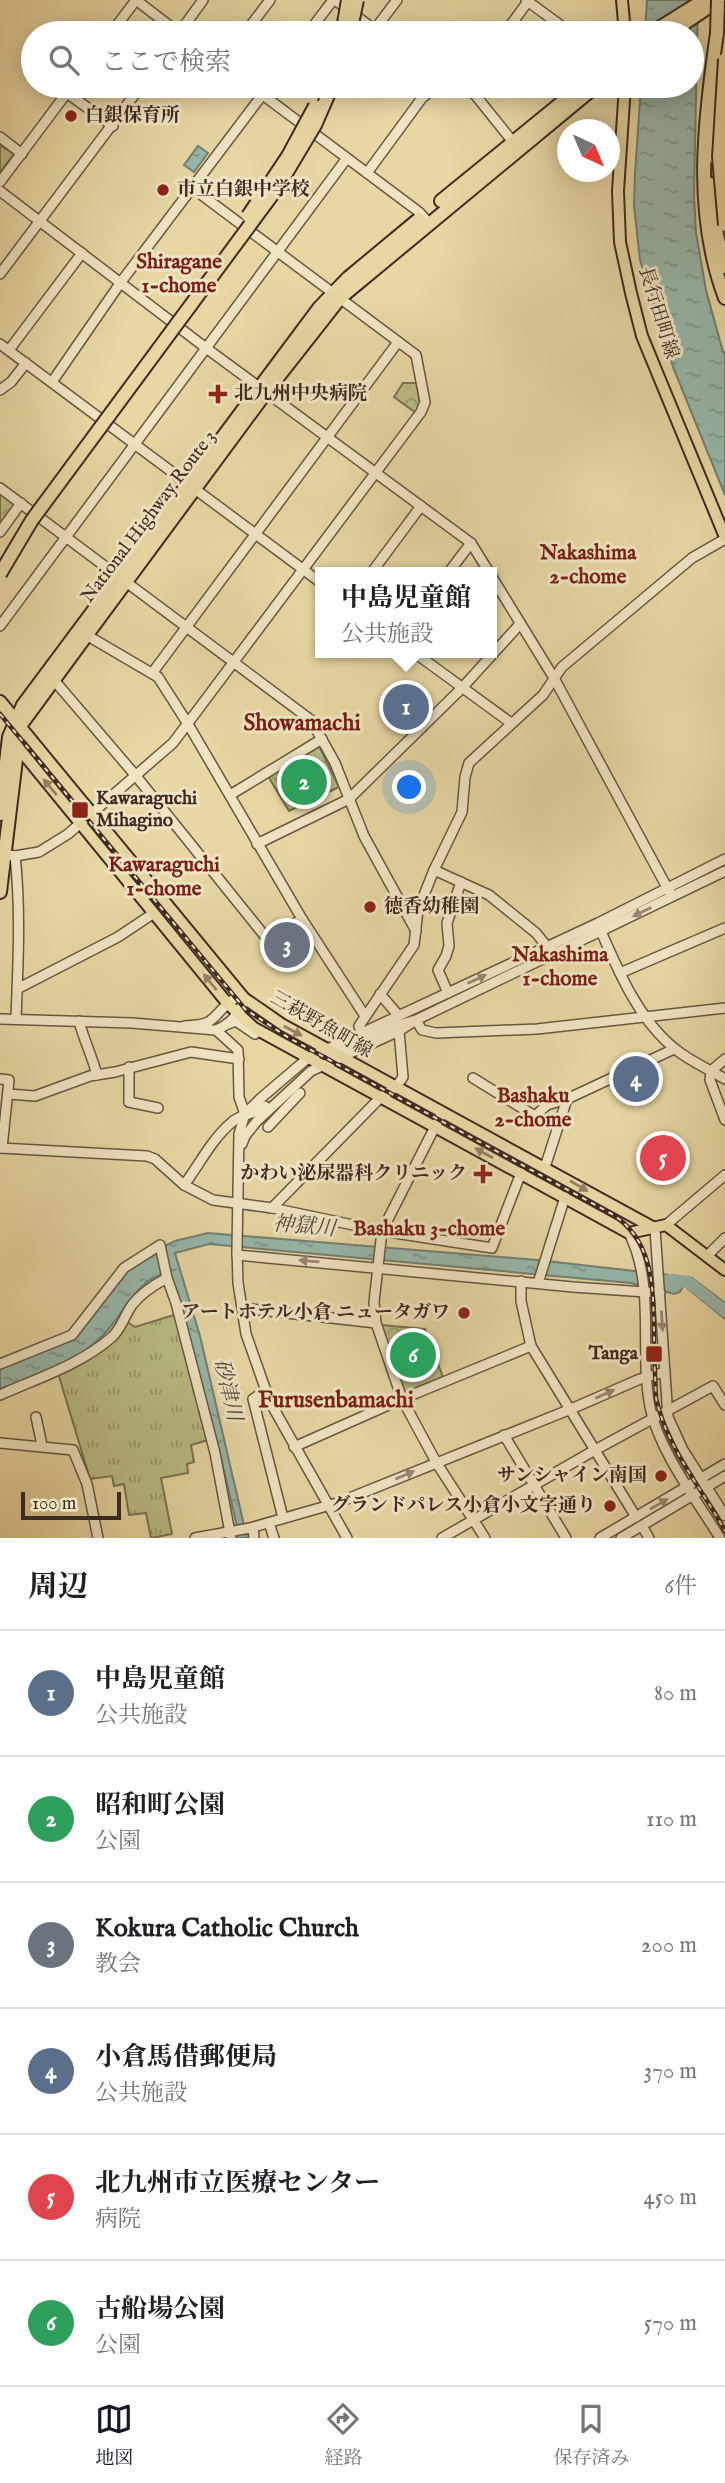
<!DOCTYPE html>
<html lang="ja">
<meta charset="utf-8">
<style>
body{margin:0;font-family:"IM FELL English","Noto Serif JP",serif;background:#f2f2f2;color:#202124}
.compass{position:absolute;left:557px;top:119px;width:63px;height:63px;border-radius:50%;background:#fff;box-shadow:0 4px 18px #0003;rotate:136deg}
.scale{position:absolute;left:21px;bottom:18px;width:100px;box-sizing:border-box;padding-left:7px;border:4px solid #3c2c22;border-top:0;font-size:19px;line-height:24px;white-space:nowrap;color:#3c2c22;-webkit-text-stroke:5px #efe5c3;paint-order:stroke}
.you{position:absolute;left:410px;top:788px;width:24px;height:24px;margin:-18px;border:5px solid #fff;border-radius:50%;background:#1a73e8;box-shadow:0 0 0 10px #1a73e833}
.badge{display:grid;place-items:center;width:46px;height:46px;border-radius:50%;background:#111827;color:#fff;font-size:23px;font-weight:700}
.pin{position:absolute;translate:-50% -50%;border:4px solid #fff;box-shadow:0 2px 7px #0006}
.popup{position:absolute;left:315px;top:567px;width:182px;height:91px;box-sizing:border-box;display:grid;place-content:center;border-radius:0px;background:#fff;filter:drop-shadow(0 2px 5px #0005);font-size:23px;white-space:nowrap;color:#757577}
.popup b{font-size:26px;color:#202124}
.popup::after{content:'';position:absolute;left:50%;top:100%;margin-left:-14px;border:14px solid transparent;border-top-color:#fff}
.list{margin:0;padding:0;list-style:none}
h2{display:flex;justify-content:space-between;align-items:center;height:91px;margin:0;padding:0 28px;font-size:30px}
h2 small{font-size:23px;font-weight:400;color:#757577}
.list li{display:grid;grid-template-columns:46px 1fr auto;gap:21px;align-items:center;box-sizing:border-box;height:126px;padding:0 28px;border-top:2px solid #e0e0e0}
.list b{display:block;font-size:26px;white-space:nowrap}
.list p{margin:0;font-size:23px;white-space:nowrap;color:#757577}
.list em{font-size:23px;font-style:normal;color:#757577}
.icon{flex:none;width:38px;height:38px;fill:none;stroke:currentColor;stroke-width:2;stroke-linecap:round;stroke-linejoin:round}
.map{position:relative;flex:none;width:725px;height:1538px;overflow:hidden}
.search{position:absolute;background:#fff;box-shadow:0 4px 18px #0003;left:21px;right:21px;top:21px;height:77px;display:flex;align-items:center;gap:18px;box-sizing:border-box;padding:0 24px;border-radius:38px;color:#757577;font-size:26px}
.sheet{height:847px;background:#fff}
nav{display:flex;justify-content:space-around;align-items:center;box-sizing:border-box;height:98px;border-top:2px solid #e0e0e0;background:#fff;font-size:19px;color:#757577}
nav a{display:grid;justify-items:center;gap:4px}
nav .on{color:#111827}
.map>svg:first-child{display:block}
</style>
<div class="map">
<svg width="725" height="1538" viewBox="0 0 725 1538">
<defs>
<pattern id="grass-tufts" width="24" height="20" patternUnits="userSpaceOnUse" patternTransform="scale(1.75)"><rect width="24" height="20" fill="#b9bd83"/><path d="M3 7l-1-3M5 7V3M7 7l1-3M15 17l-1-3M17 17v-4M19 17l1-3" fill="none" stroke="#989a6b"/></pattern>
<pattern id="park-crowns" width="20" height="18" patternUnits="userSpaceOnUse" patternTransform="scale(1.75)"><rect width="20" height="18" fill="#b9bd83"/><path d="M2 6a3 3 0 1 1 6 0M12 15a3 3 0 1 1 6 0" fill="none" stroke="#989a6b"/></pattern>
<pattern id="water-ripples" width="26" height="14" patternUnits="userSpaceOnUse" patternTransform="scale(1.75)"><rect width="26" height="14" fill="#97b8ab"/><path d="M2 4q2-2 4 0t4 0M15 11q2-2 4 0t4 0" fill="none" stroke="#7c968b"/></pattern>
</defs>
<rect width="100%" height="100%" fill="#e7d7a3"/>
<filter id="stains"><feTurbulence type="fractalNoise" baseFrequency=".00286" numOctaves="4"/><feColorMatrix values="0 0 0 0 .2 0 0 0 0 .09 0 0 0 0 .02 0 0 0 .5 -.17"/></filter>
<radialGradient id="worn" r=".72"><stop offset=".6" stop-color="#630" stop-opacity="0"/><stop offset="1" stop-color="#630" stop-opacity=".3"/></radialGradient>
<g fill="url(#grass-tufts)" stroke="#7a7452" stroke-width="2">
<polygon points="177,1314 208,1440 191,1445 194,1462 187,1464 188,1473 161,1478 172,1534 151,1538 146,1513 129,1515 124,1484 114,1486 112,1476 90,1479 58,1373 127,1322 135,1327"/>
<polygon points="662,1421 690,1470 686,1472 669,1443 661,1424"/>
</g>
<g fill="url(#park-crowns)" stroke="#7a7452" stroke-width="2">
<polygon points="0,145 14,154 0,173"/>
<polygon points="403,383 417,383 420,405 416,413 394,397"/>
<polygon points="0,492 16,504 0,526"/>
<polygon points="319,746 339,787 289,811 268,776"/>
<polygon points="381,1325 425,1329 444,1380 404,1395"/>
</g>
<g fill="url(#water-ripples)" stroke="#738074" stroke-width="2">
<polygon points="647,0 698,0 694,195 696,233 706,290 723,352 725,352 725,495 673,367 640,260 634,205 635,174 641,86 692,86 692,33 645,33"/>
<polygon points="198,146 208,153 194,172 184,165"/>
<path d="M208,1233L537,1260L688,1277L680,1292L674,1294L631,1283L209,1244L175,1253L200,1336L247,1538H238L236,1522L222,1462L167,1273C139,1277 125,1311 107,1331C79,1363 39,1374 0,1389V1365L78,1333L128,1270L143,1257L175,1241Z"/>
<polygon points="692,1278 725,1303 725,1319 688,1289"/>
</g>
<g fill="none" stroke-linecap="round" stroke-linejoin="round">
<polyline stroke="#97b8ab" stroke-width="12" points="669,1280 688,1282 725,1311"/>
<g stroke="#675742" stroke-width="12">
<g id="minor">
<polyline points="136,0 179,33"/>
<polyline points="335,0 375,30"/>
<polyline points="526,0 571,33"/>
<polyline points="111,33 136,0"/>
<polyline points="179,33 203,0"/>
<polyline points="245,33 270,0"/>
<polyline points="308,33 333,0"/>
<polyline points="372,33 397,0"/>
<polyline points="501,33 510,26 529,0"/>
<polyline points="251,86 419,212 427,221"/>
<polyline points="468,86 513,142"/>
<polyline points="67,93 113,126"/>
<polyline points="0,137 22,154"/>
<polyline points="714,159 713,132 719,68"/>
<polyline points="367,173 422,98 437,86"/>
<polyline points="0,182 72,86"/>
<polyline points="0,191 206,348 471,543 489,572"/>
<polyline points="0,274 141,86"/>
<polyline points="0,344 320,582"/>
<polyline points="9,350 82,253"/>
<polyline points="52,382 121,282 269,86"/>
<polyline points="0,390 11,382 26,363"/>
<polyline points="0,488 311,720 335,763 364,836 416,931"/>
<polyline points="0,532 21,503"/>
<polyline points="372,572 421,506"/>
<polyline points="449,572 471,543"/>
<polyline points="492,577 554,678 670,893"/>
<polyline points="0,626 347,158"/>
<polyline points="83,633 158,677 188,724 302,919 365,1016"/>
<polyline points="415,653 511,723"/>
<polyline points="153,672 398,342"/>
<polyline points="53,679 136,776 268,940 302,919"/>
<polyline points="230,795 322,739"/>
<polyline points="257,844 349,799 462,688 520,624"/>
<path d="M9,855L15,856C21,910 18,965 16,1019"/>
<polyline points="15,856 39,852 68,834 173,743 421,412 425,402 416,355 191,187"/>
<polyline points="434,870 489,895 536,933 549,949"/>
<path d="M600,929C618,970 638,1019 674,1048C689,1061 709,1069 725,1079"/>
<polyline points="620,973 725,928"/>
<polyline points="17,989 118,937 154,913"/>
<polyline points="448,993 438,970 446,956 449,946 447,923 461,882"/>
<polyline points="380,994 398,1015"/>
<path d="M0,1019L132,1023L216,1030C229,1025 242,1012 244,998C229,994 220,1016 208,1022C201,1026 192,1025 185,1026"/>
<path d="M79,1021C84,1040 92,1056 97,1075"/>
<polyline points="228,1024 236,1021 255,1034"/>
<polyline points="216,1030 238,1050 239,1097 245,1114"/>
<polyline points="361,1032 359,1026 414,945 418,910 434,870 462,812 465,777 469,763 543,695 562,667 692,558 725,539"/>
<polyline points="330,1053 389,1028 416,1020 422,1030 436,1033 537,1029 725,1008"/>
<polyline points="725,1059 711,1071 710,1080 725,1120"/>
<polyline points="129,1067 129,1102 158,1108"/>
<polyline points="473,1078 535,1116 547,1105 567,1099"/>
<polyline points="0,1079 9,1080 2,1148"/>
<polyline points="8,1094 35,1096 90,1076 115,1072 191,1052 239,1059"/>
<polyline points="442,1113 382,1231 374,1302 376,1323 402,1399 436,1462 485,1538"/>
<polyline points="268,1127 300,1093"/>
<polyline points="242,1144 245,1136 257,1121 311,1071 399,1031 416,1020 725,871"/>
<polyline points="0,1148 147,1156 155,1159 184,1185 213,1200 272,1208 382,1231 492,1248 521,1173"/>
<polyline points="545,1167 567,1099 674,1049"/>
<path d="M184,1185C199,1165 212,1139 231,1123C241,1113 255,1115 265,1106"/>
<polyline points="272,1208 381,1097 396,1087 403,1077 399,1031"/>
<polyline points="666,1225 725,1175"/>
<polyline points="655,1229 668,1417 683,1450 725,1516"/>
<path d="M629,1233C656,1287 639,1349 650,1407C659,1451 696,1499 720,1538"/>
<polyline points="237,1255 573,1287 660,1293"/>
<polyline points="707,1256 725,1238"/>
<polyline points="521,1281 521,1301 531,1346 636,1517"/>
<polyline points="538,1283 565,1197"/>
<polyline points="242,1308 376,1323"/>
<polyline points="0,1364 72,1335 124,1268 160,1245 167,1278 176,1303 215,1453 231,1538"/>
<polyline points="265,1391 253,1399 283,1518"/>
<path d="M0,1395C38,1378 80,1365 112,1337C121,1329 125,1315 132,1305C141,1293 154,1285 167,1278"/>
<polyline points="36,1417 42,1445"/>
<polyline points="504,1435 566,1538"/>
<polyline points="0,1443 73,1450 87,1484 98,1538"/>
<polyline points="294,1447 402,1399 531,1346"/>
<polyline points="269,1523 274,1538"/>
<polyline points="642,1526 649,1538"/>
<polyline points="253,1528 254,1538"/>
<polyline points="195,1538 250,1528 337,1503 571,1409 640,1379 665,1372"/>
<polyline points="347,1538 270,1402 246,1334 238,1283 237,1249 239,1134 245,1114 261,1098 308,1058 598,923 725,859"/>
<polyline points="442,1538 595,1450 713,1386 725,1405"/>
<polyline points="600,1538 725,1464"/>
<polyline points="621,1538 725,1476"/>
</g>
</g>
<g stroke="#3c2c22" stroke-width="14">
<g id="major">
<polyline points="622,0 625,33"/>
<polyline points="625,86 618,191 620,242 631,293 642,336 725,537"/>
<polyline points="20,726 244,998 283,1025 654,1228"/>
<polyline points="17,746 228,1004 254,1028 629,1233 666,1225 725,1270"/>
</g>
</g>
<g stroke="#3c2c22" stroke-width="16">
<g id="highway">
<polyline points="651,33 704,0"/>
<polyline points="670,33 719,0"/>
<path d="M717,33C704,122 693,213 725,298"/>
<polyline points="710,184 717,235 725,267"/>
<polyline points="441,201 582,86"/>
<polyline points="0,702 20,726"/>
<polyline points="0,814 9,737 23,705 319,308 348,278 419,219"/>
<polyline points="0,892 20,726 86,636 267,391 340,298 596,86"/>
</g>
</g>
<use href="#minor" stroke="#efe5c3" stroke-width="9"/>
<use href="#major" stroke="#e7d7a3" stroke-width="10"/>
<use href="#highway" stroke="#e7d7a3" stroke-width="12"/>
<g stroke="#3c2c22" stroke-width="4.5">
<path id="rail" d="M0,714L245,1009L289,1038L612,1214C654,1241 653,1287 654,1332C654,1354 655,1376 656,1398C667,1448 701,1487 725,1531"/>
</g>
<use href="#rail" stroke="#efe5c3" stroke-width="2" stroke-dasharray="5" stroke-linecap="butt"/>
<g stroke="#3c2c22" stroke-width="16" stroke-linecap="butt">
<g id="highway-bridge">
<polyline points="344,23 348,0"/>
<polyline points="350,33 357,0"/>
<polyline points="717,33 718,0"/>
<polyline points="725,59 719,157 725,225"/>
<polyline points="248,216 288,156 315,106"/>
<polyline points="0,574 32,520 278,187 315,125 332,86"/>
</g>
</g>
<use href="#highway-bridge" stroke="#e7d7a3" stroke-width="12"/>
</g>
<defs><path id="oneway-solid" d="M-6-.8H1V-3.2L6.5 0L1 3.2V.8H-6Z" transform="scale(1.75)"/></defs>
<g fill="#928262">
<use href="#oneway-solid" transform="translate(50 787) rotate(-130)"/>
<use href="#oneway-solid" transform="translate(210 982) rotate(-129)"/>
<use href="#oneway-solid" transform="translate(293 1031) rotate(28)"/>
<use href="#oneway-solid" transform="translate(484 1153) rotate(-151)"/>
<use href="#oneway-solid" transform="translate(579 1186) rotate(30)"/>
</g>
<g fill="#968872">
<use href="#oneway-solid" transform="translate(642 912) rotate(154)"/>
<use href="#oneway-solid" transform="translate(477 979) rotate(-25)"/>
<use href="#oneway-solid" transform="translate(309 1261) rotate(-175)"/>
<use href="#oneway-solid" transform="translate(662 1321) rotate(87)"/>
<use href="#oneway-solid" transform="translate(605 1394) rotate(-24)"/>
<use href="#oneway-solid" transform="translate(405 1475) rotate(-23)"/>
<use href="#oneway-solid" transform="translate(659 1504) rotate(-30)"/>
</g>
<g fill="#8f2418" stroke="#efe5c3" stroke-width="2.5">
<circle cx="71" cy="116" r="7"/>
<circle cx="163" cy="190" r="7"/>
<path d="M214.5 383.5h7v7h7v7h-7v7h-7v-7h-7v-7h7z"/>
<rect x="71" y="801" width="18" height="18" rx="3.5"/>
<circle cx="370" cy="907" r="7"/>
<path d="M479.5 1163.5h7v7h7v7h-7v7h-7v-7h-7v-7h7z"/>
<circle cx="464" cy="1313" r="7"/>
<rect x="645" y="1345" width="18" height="18" rx="3.5"/>
<circle cx="661" cy="1476" r="7"/>
<circle cx="610" cy="1506" r="7"/>
</g>
<g text-anchor="middle" dominant-baseline="central" stroke-width="6" stroke-linejoin="round" paint-order="stroke">
<g font-size="19" font-weight="bold" fill="#3c2c22" stroke="#efe5c3" text-anchor="start">
<text x="85" y="116">白銀保育所</text>
<text x="177" y="190">市立白銀中学校</text>
<text x="234" y="394">北九州中央病院</text>
<text x="96" y="799">Kawaraguchi<tspan x="96" dy="22">Mihagino</tspan></text>
<text x="384" y="907">徳香幼稚園</text>
<text x="467" y="1174" text-anchor="end">かわい泌尿器科クリニック</text>
<text x="450" y="1313" text-anchor="end">アートホテル小倉 ニュータガワ</text>
<text x="638" y="1354" text-anchor="end">Tanga</text>
<text x="647" y="1476" text-anchor="end">サンシャイン南国</text>
<text x="596" y="1506" text-anchor="end">グランドパレス小倉小文字通り</text>
</g>
<g font-size="19" fill="#3c2c22" stroke="#efe5c3">
<text transform="translate(658 313) rotate(73)">長行田町線</text>
<text transform="translate(149 517) rotate(-53)">National Highway Route 3</text>
<text transform="translate(321 1025) rotate(30)">三萩野魚町線</text>
</g>
<g font-size="21" font-weight="bold" fill="#7a1f14" stroke="#efe5c3">
<text x="179" y="262">Shiragane<tspan x="179" dy="24">1-chome</tspan></text>
<text x="588" y="553">Nakashima<tspan x="588" dy="24">2-chome</tspan></text>
<text x="164" y="865">Kawaraguchi<tspan x="164" dy="24">1-chome</tspan></text>
<text x="560" y="955">Nakashima<tspan x="560" dy="24">1-chome</tspan></text>
<text x="533" y="1096">Bashaku<tspan x="533" dy="24">2-chome</tspan></text>
<text x="429" y="1229">Bashaku 3-chome</text>
</g>
<g font-size="21" font-style="italic" fill="#4e483d" stroke="#efe5c3">
<text transform="translate(304 1227) rotate(5)">神獄川</text>
<text transform="translate(227 1390) rotate(77)">砂津川</text>
</g>
<g font-size="23" font-weight="bold" fill="#7a1f14" stroke="#efe5c3">
<text x="302" y="723">Showamachi</text>
<text x="336" y="1400">Furusenbamachi</text>
</g>
</g>
<rect width="100%" height="100%" filter="url(#stains)"/>
<rect width="100%" height="100%" fill="url(#worn)"/>
</svg>
<svg class="compass" viewBox="-18 -18 36 36"><path d="M0-13l5 13h-10z" fill="#e53935"/><path d="M0 13l5-13h-10z" fill="#757577"/></svg>
<div class="scale">100 m</div>
<div class="you"></div>
<div class="pin badge" style="left:406px;top:707px;background:#5c6f8a">1</div>
<div class="popup"><b>中島児童館</b>公共施設</div>
<div class="pin badge" style="left:304px;top:782px;background:#2e9e5b">2</div>
<div class="pin badge" style="left:287px;top:945px;background:#6b7280">3</div>
<div class="pin badge" style="left:636px;top:1079px;background:#5c6f8a">4</div>
<div class="pin badge" style="left:663px;top:1158px;background:#e0444e">5</div>
<div class="pin badge" style="left:413px;top:1355px;background:#2e9e5b">6</div>
<div class="search"><svg class="icon" aria-label="search" viewBox="0 0 24 24"><circle cx="10" cy="10" r="6"/><path d="M15 15l6 6"/></svg>ここで検索</div>
</div>
<section class="sheet">
<h2>周辺<small>6件</small></h2>
<ul class="list">
<li><span class="badge" style="background:#5c6f8a">1</span><div><b>中島児童館</b><p>公共施設</p></div><em>80 m</em></li>
<li><span class="badge" style="background:#2e9e5b">2</span><div><b>昭和町公園</b><p>公園</p></div><em>110 m</em></li>
<li><span class="badge" style="background:#6b7280">3</span><div><b>Kokura Catholic Church</b><p>教会</p></div><em>200 m</em></li>
<li><span class="badge" style="background:#5c6f8a">4</span><div><b>小倉馬借郵便局</b><p>公共施設</p></div><em>370 m</em></li>
<li><span class="badge" style="background:#e0444e">5</span><div><b>北九州市立医療センター</b><p>病院</p></div><em>450 m</em></li>
<li><span class="badge" style="background:#2e9e5b">6</span><div><b>古船場公園</b><p>公園</p></div><em>570 m</em></li>
</ul>
</section>
<nav>
<a class="on"><svg class="icon" aria-label="map" viewBox="0 0 24 24"><path d="M3 6l6-2 6 2 6-2v14l-6 2-6-2-6 2zM9 4v14M15 6v14"/></svg>地図</a>
<a><svg class="icon" aria-label="directions" viewBox="0 0 24 24"><path d="M12 3l9 9-9 9-9-9zM9 14v-3h6M13 9l2 2-2 2"/></svg>経路</a>
<a><svg class="icon" aria-label="saved" viewBox="0 0 24 24"><path d="M7 4h10v16l-5-4-5 4z"/></svg>保存済み</a>
</nav>
